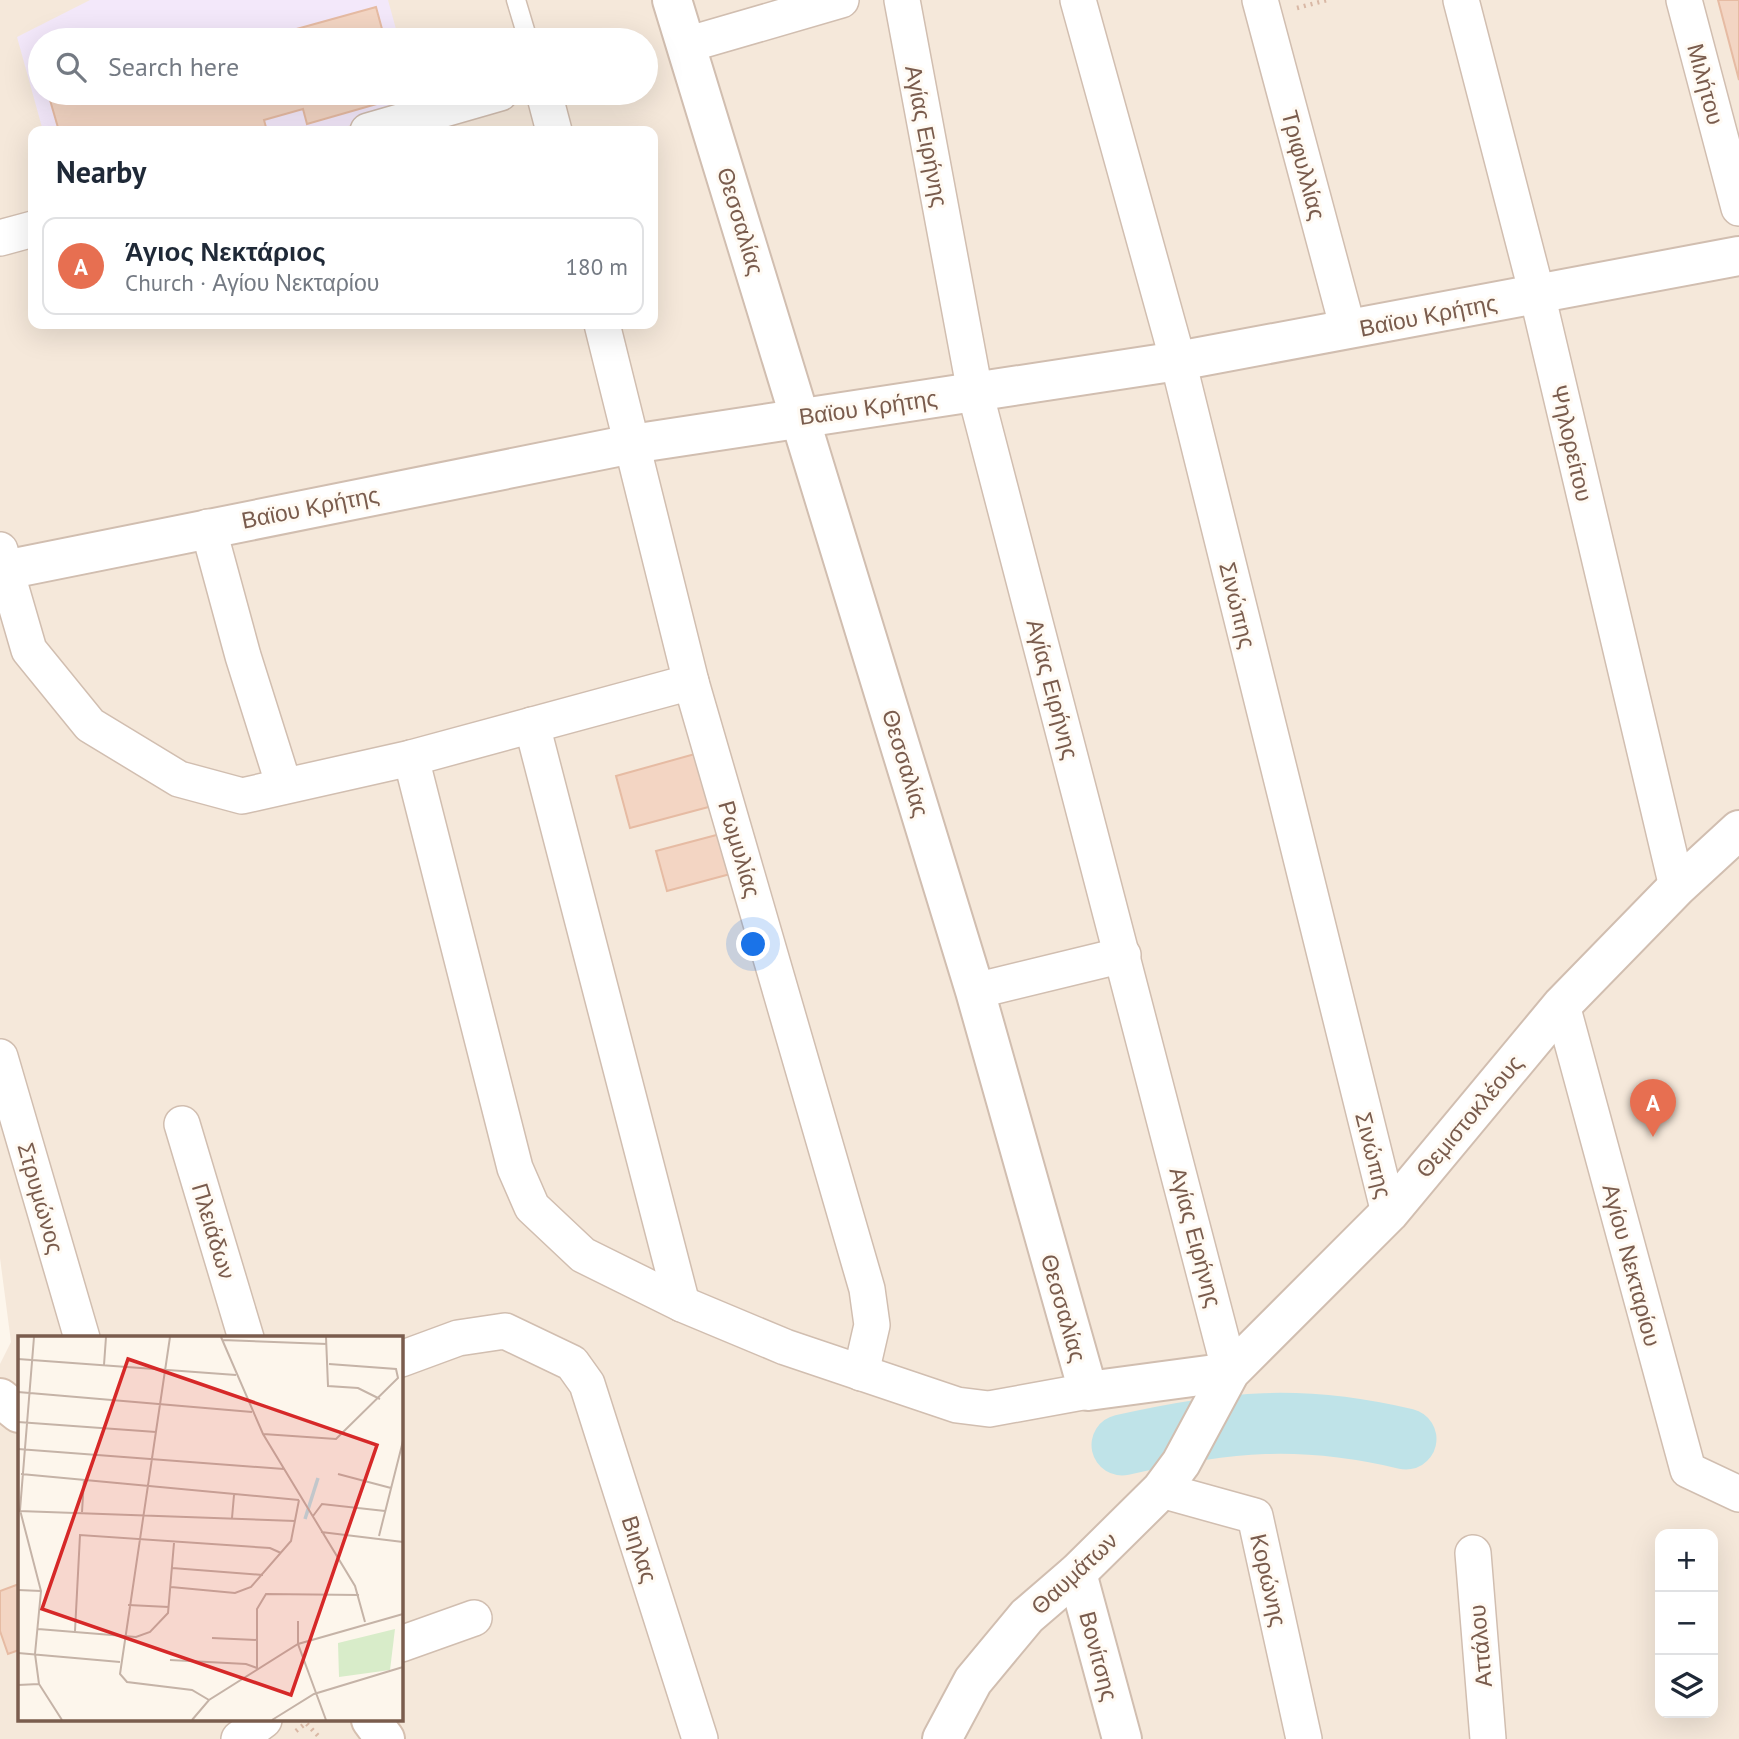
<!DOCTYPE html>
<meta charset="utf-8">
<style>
body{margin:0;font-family:"PT Sans",sans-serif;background:#f2f2f3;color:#1f2937}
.controls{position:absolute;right:21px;bottom:21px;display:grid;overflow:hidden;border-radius:14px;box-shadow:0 7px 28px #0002}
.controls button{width:63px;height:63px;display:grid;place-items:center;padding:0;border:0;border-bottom:2px solid #e0e1e3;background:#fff;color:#1f2937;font:35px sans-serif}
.you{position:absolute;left:754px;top:945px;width:24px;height:24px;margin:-18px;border:5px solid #fff;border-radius:50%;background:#1a73e8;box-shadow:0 0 0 10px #1a73e833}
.badge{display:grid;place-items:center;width:46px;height:46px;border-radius:50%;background:#e76f51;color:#fff;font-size:23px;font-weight:700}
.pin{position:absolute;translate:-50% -58px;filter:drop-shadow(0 2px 4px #0008)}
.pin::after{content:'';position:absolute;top:37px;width:24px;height:21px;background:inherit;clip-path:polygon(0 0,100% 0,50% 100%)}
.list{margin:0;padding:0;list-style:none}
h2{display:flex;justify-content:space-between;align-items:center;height:91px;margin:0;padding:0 28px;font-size:30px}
h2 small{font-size:23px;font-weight:400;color:#747a83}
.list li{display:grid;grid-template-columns:46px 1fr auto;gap:21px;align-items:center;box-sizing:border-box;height:98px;margin:0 14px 14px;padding:0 14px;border:2px solid #e0e1e3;border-radius:14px}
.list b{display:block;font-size:26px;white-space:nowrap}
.list p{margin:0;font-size:23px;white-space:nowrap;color:#747a83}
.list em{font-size:23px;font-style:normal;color:#747a83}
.icon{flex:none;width:38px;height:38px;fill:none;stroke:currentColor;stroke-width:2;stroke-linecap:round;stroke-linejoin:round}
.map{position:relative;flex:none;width:1739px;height:1739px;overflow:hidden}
.search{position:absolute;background:#fff;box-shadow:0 7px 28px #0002;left:28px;top:28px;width:630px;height:77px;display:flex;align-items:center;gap:18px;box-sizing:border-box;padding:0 24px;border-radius:38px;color:#747a83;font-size:26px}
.panel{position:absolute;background:#fff;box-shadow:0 7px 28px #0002;left:28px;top:126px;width:630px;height:203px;border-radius:14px}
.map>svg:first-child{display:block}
</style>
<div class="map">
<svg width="1739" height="1739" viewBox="0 0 1739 1739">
<rect width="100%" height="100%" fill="#fdf6ec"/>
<path fill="#f5e8da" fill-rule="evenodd" d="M0,0H1739V1739H0V1364L11,1342L0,1258ZM40,40H646V93H40ZM33,131H653V324H33ZM19,1338H401V1720H19ZM1660,1534H1713V1713H1660Z"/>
<polygon fill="#f3e8fa" points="90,0 388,0 399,40 40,40 40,93 414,93 418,105 331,131 43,131 17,37"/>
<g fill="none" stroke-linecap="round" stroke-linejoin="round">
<path stroke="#bfe3e8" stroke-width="61" d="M1122,1445C1228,1421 1300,1414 1406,1439"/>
</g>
<g fill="#f3d5c3" stroke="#e6bba3" stroke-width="2">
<polygon points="1718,0 1739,0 1739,80"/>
<polygon points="376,7 385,40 283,40 282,33"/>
<polygon points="77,93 133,93 137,103 173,93 400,93 401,97 307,124 303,109 264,120 267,131 59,131 50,100"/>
<polygon points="702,752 716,805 630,828 616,776"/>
<polygon points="724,833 734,873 667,891 656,851"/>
<polygon points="19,1584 19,1650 8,1654 0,1631 0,1591"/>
</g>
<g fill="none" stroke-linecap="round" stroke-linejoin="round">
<g stroke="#d1beb0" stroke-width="21">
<polyline id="service" points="516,0 528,40"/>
</g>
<g stroke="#d1beb0" stroke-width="38">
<g id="minor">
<polyline points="902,0 975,392 1230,1372"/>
<polyline points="1078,0 1178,361 1389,1213"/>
<polyline points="1260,0 1348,329"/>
<polyline points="1461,0 1537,294 1677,887"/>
<polyline points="1684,0 1739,208"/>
<polyline points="686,45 841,0"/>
<polyline points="544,93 554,131"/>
<polyline points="368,131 500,93"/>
<polyline points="0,238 33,229"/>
<polyline points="602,324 691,682 867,1289 872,1325 861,1373"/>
<polyline points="208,527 243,656 284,786"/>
<polyline points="0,550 29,650 90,725 179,779 242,796 411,758 691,682"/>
<polyline points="532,725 682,1304"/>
<polyline points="411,758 515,1168 532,1207 583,1255 682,1304 785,1347 957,1405 989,1409 1088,1391"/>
<polyline points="975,991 1123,955"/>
<polyline points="1562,1005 1688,1470 1739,1494"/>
<polyline points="0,1057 82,1338"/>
<polyline points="182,1124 246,1338"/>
<polyline points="401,1359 458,1338 505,1331 572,1363 587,1384 700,1739"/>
<polyline points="1161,1490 1255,1516 1304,1739"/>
<polyline points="1473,1553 1488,1739"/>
<polyline points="401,1644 474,1618"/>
<polyline points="239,1739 264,1720"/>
</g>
</g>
<g stroke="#d1beb0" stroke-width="42">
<g id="tertiary">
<polyline points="672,0 975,991 1088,1391 1230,1372"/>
<polyline points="0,571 632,444 1178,361 1739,256"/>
<polyline points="1077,1573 1122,1739"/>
<polyline points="942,1739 973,1681 1027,1616 1077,1573 1161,1490 1181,1463 1230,1372 1389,1213 1562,1005 1677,887 1739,830"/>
</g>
</g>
<g stroke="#d6c0b0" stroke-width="42">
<g id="secondary">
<polyline points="0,1398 19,1413"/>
<polyline points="371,1720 385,1739"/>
</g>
</g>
<g stroke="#d9b8a5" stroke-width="4.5" stroke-dasharray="2 5" stroke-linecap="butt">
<polyline points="1297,8 1327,0"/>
<polyline points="296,1731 306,1723 321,1739"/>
</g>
<use href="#service" stroke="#fff" stroke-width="18"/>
<use href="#minor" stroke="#fff" stroke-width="35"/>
<use href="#tertiary" stroke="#fff" stroke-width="38"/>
<use href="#secondary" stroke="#fff" stroke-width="38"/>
</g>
<g text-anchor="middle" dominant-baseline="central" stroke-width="6" stroke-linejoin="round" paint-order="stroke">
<g font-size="23" fill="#7a5c4d" stroke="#fffaf3">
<text transform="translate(1706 84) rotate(75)">Μιλήτου</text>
<text transform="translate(927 136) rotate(79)">Αγίας Ειρήνης</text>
<text transform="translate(1304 165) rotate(75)">Τριφυλλίας</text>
<text transform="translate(741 221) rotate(73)">Θεσσαλίας</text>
<text transform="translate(1428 315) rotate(-11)">Βαϊου Κρήτης</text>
<text transform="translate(868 407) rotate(-8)">Βαϊου Κρήτης</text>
<text transform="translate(1572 443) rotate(77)">Ψηλορείτου</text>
<text transform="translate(310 507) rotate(-11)">Βαϊου Κρήτης</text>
<text transform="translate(1238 605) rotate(76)">Σινώπης</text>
<text transform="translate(1053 689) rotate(75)">Αγίας Ειρήνης</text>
<text transform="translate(906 763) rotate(73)">Θεσσαλίας</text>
<text transform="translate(740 849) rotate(74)">Ρωμυλίας</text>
<text transform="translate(1469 1116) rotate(-50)">Θεμιστοκλέους</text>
<text transform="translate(1374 1155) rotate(76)">Σινώπης</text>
<text transform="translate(41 1198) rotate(74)">Στρυμώνος</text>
<text transform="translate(214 1231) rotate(73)">Πλειάδων</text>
<text transform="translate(1196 1237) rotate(75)">Αγίας Ειρήνης</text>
<text transform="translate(1632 1265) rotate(75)">Αγίου Νεκταρίου</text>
<text transform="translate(1064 1308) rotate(74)">Θεσσαλίας</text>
<text transform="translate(640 1549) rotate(72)">Βιηλας</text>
<text transform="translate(1074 1573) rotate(-43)">Θαυμάτων</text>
<text transform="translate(1269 1580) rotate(77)">Κορώνης</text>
<text transform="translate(1480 1646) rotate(-95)">Αττάλου</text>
<text transform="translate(1099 1656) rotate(75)">Βονίτσης</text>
</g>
</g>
<g transform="translate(18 1336)">
<rect width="385" height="385" fill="#fdf6ec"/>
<path d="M377,293L372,334L321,341L320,307Z" fill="#d8ecc9"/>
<path fill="none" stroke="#bfe3e8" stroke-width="3.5" d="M287,183L300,142"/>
<path fill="none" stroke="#c5b3a7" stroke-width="2" d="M16,1L2,174L23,255L17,318L21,348L44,384M152,1L102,338L109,346L174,354L191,364M203,1L245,98L337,250L347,286M308,1L310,50L340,52L362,63M204,4L309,8M0,23L218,39M86,29L88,1M0,56L234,76M0,86L138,96M245,98L318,103L380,42L378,33L311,28M0,113L266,133M3,138L281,164M320,138L373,152M1,175L277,185M64,176L66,143M295,180L304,168L367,175M214,182L216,159M303,196L385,206M361,200L385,105M154,232L245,239M153,251L217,257L233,251L273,205L281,164M0,254L23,255M110,269L151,271M280,285V308L308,384M20,293L118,301L132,296L150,277L156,207M57,295L62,199L252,212L263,217M194,302L239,304M0,317L102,326M152,324L228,328L239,332V273L248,258L341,259M0,349L21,348M174,384L191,364L280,308L385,278M254,384L296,358L385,331"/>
<path fill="#d62828" fill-opacity="0.15" stroke="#d62828" stroke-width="3.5" d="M110,23L359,109L273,359L24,273Z"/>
<rect width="385" height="385" fill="none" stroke="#7a5c4d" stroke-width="3.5"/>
</g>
</svg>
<div class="controls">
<button>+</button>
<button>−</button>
<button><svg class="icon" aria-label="layers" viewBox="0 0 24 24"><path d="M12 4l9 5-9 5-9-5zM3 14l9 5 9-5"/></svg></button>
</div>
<div class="you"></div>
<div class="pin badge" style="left:1653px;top:1137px">A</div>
<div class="search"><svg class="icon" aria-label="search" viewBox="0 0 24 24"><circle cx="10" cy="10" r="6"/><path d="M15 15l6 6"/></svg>Search here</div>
<section class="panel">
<h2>Nearby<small></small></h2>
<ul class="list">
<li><span class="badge">A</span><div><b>Άγιος Νεκτάριος</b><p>Church · Αγίου Νεκταρίου</p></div><em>180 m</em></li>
</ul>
</section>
</div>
